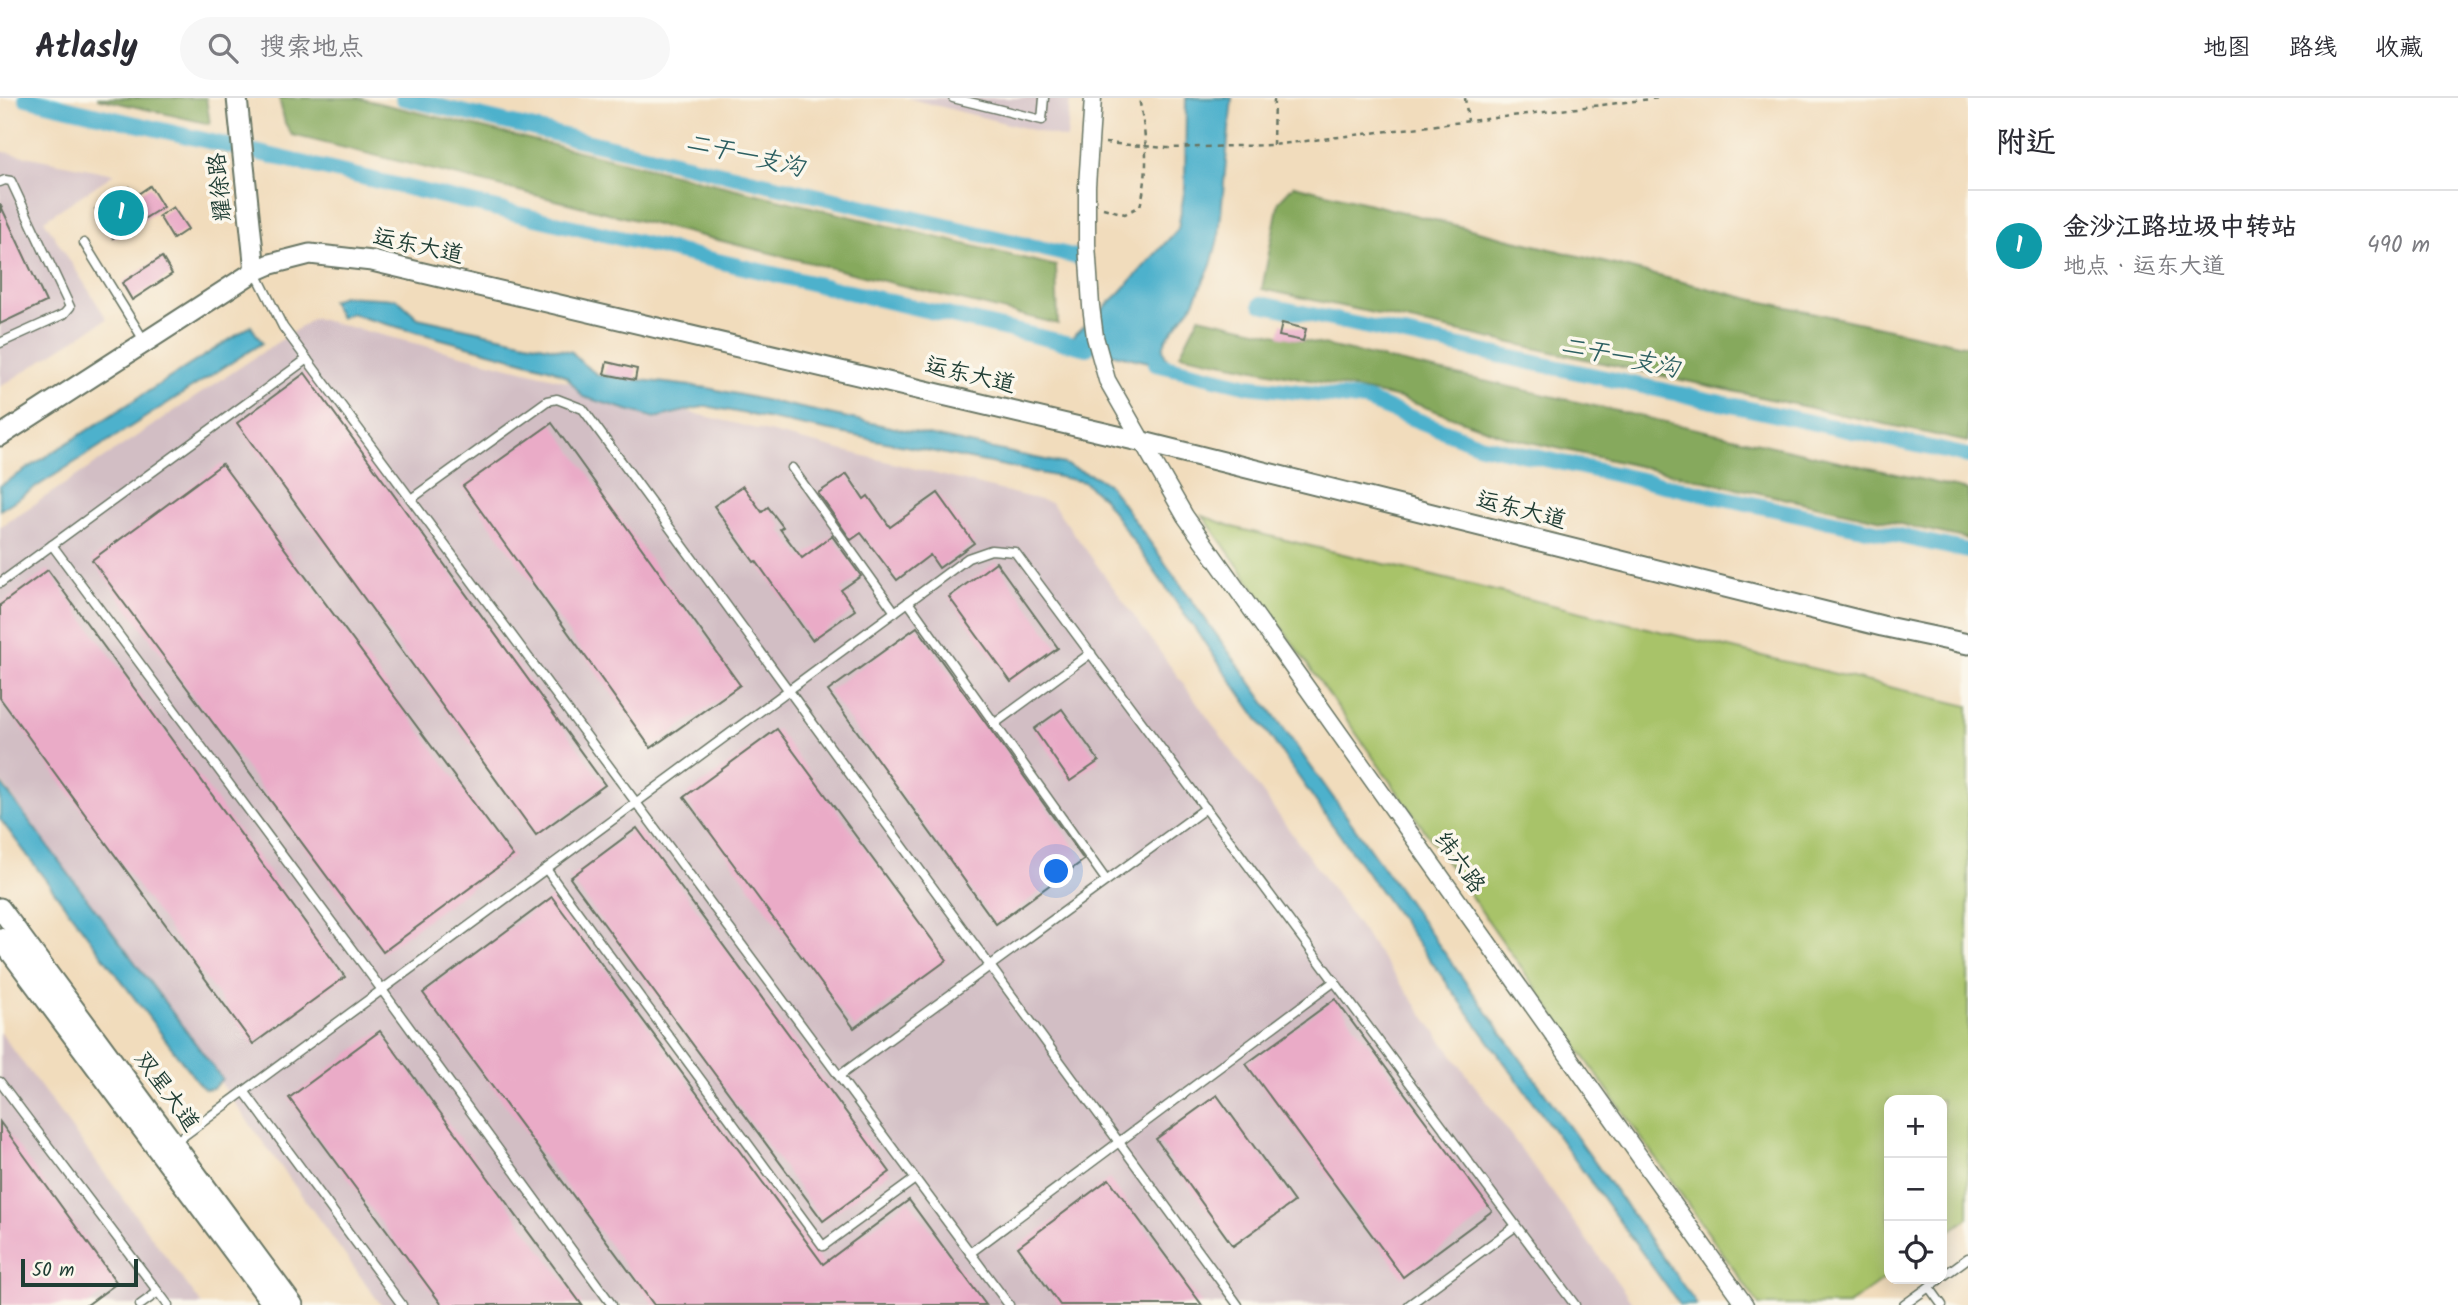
<!DOCTYPE html>
<html lang="zh">
<meta charset="utf-8">
<style>
body{margin:0;font-family:Kalam,"LXGW WenKai TC",sans-serif;background:#f7f7f7;color:#2b2b33}
.controls{position:absolute;right:21px;bottom:21px;display:grid;overflow:hidden;border-radius:14px;box-shadow:0 4px 18px #0003}
.controls button{width:63px;height:63px;display:grid;place-items:center;padding:0;border:0;border-bottom:2px solid #e1e1e2;background:#fff;color:#2b2b33;font:35px sans-serif}
.scale{position:absolute;left:21px;bottom:18px;width:117px;box-sizing:border-box;padding-left:7px;border:4px solid #1f3d34;border-top:0;font-size:19px;line-height:24px;white-space:nowrap;color:#1f3d34;-webkit-text-stroke:5px #fbf7ec;paint-order:stroke}
.you{position:absolute;left:1057px;top:774px;width:24px;height:24px;margin:-18px;border:5px solid #fff;border-radius:50%;background:#1a73e8;box-shadow:0 0 0 10px #1a73e833}
.badge{display:grid;place-items:center;width:46px;height:46px;border-radius:50%;background:#ea580c;color:#fff;font-size:23px;font-weight:700}
.pin{position:absolute;translate:-50% -50%;border:4px solid #fff;box-shadow:0 2px 7px #0006}
.list{margin:0;padding:0;list-style:none}
h2{display:flex;justify-content:space-between;align-items:center;height:91px;margin:0;padding:0 28px;font-size:30px}
h2 small{font-size:23px;font-weight:400;color:#7c7c81}
.list li{display:grid;grid-template-columns:46px 1fr auto;gap:21px;align-items:center;box-sizing:border-box;height:112px;padding:0 28px;border-top:2px solid #e1e1e2}
.list b{display:block;font-size:26px;white-space:nowrap}
.list p{margin:0;font-size:23px;white-space:nowrap;color:#7c7c81}
.list em{font-size:23px;font-style:normal;color:#7c7c81}
.icon{flex:none;width:38px;height:38px;fill:none;stroke:currentColor;stroke-width:2;stroke-linecap:round;stroke-linejoin:round}
.map{position:relative;flex:none;width:1968px;height:1207px;overflow:hidden}
header{display:flex;align-items:center;gap:42px;box-sizing:border-box;height:98px;padding:0 35px;background:#fff;border-bottom:2px solid #e1e1e2}
header strong{font-size:33px}
nav{display:flex;gap:38px;margin-inline-start:auto;font-size:24px}
.search{width:490px;height:63px;background:#f7f7f7;display:flex;align-items:center;gap:18px;box-sizing:border-box;padding:0 24px;border-radius:38px;color:#7c7c81;font-size:26px}
main{display:flex}
aside{flex:1;background:#fff}
.map>svg:first-child{display:block}
</style>
<header>
<strong>Atlasly</strong>
<div class="search"><svg class="icon" aria-label="search" viewBox="0 0 24 24"><circle cx="10" cy="10" r="6"/><path d="M15 15l6 6"/></svg>搜索地点</div>
<nav><a>地图</a><a>路线</a><a>收藏</a></nav>
</header>
<main>
<div class="map">
<svg width="1968" height="1207" viewBox="0 0 1968 1207">
<rect width="100%" height="100%" fill="#fbf7ec"/>
<filter id="ink" filterUnits="userSpaceOnUse"><feTurbulence type="fractalNoise" baseFrequency=".0143" numOctaves="2"/><feDisplacementMap in="SourceGraphic" scale="14" xChannelSelector="R" yChannelSelector="G"/><feConvolveMatrix kernelMatrix="1 2 1 2 8 2 1 2 1" color-interpolation-filters="sRGB"/></filter>
<filter id="wash" filterUnits="userSpaceOnUse"><feTurbulence type="fractalNoise" baseFrequency=".00686" numOctaves="4" result="noise"/><feDisplacementMap in="SourceGraphic" scale="28" xChannelSelector="R" yChannelSelector="G"/><feGaussianBlur stdDeviation="1.57" result="paint"/><feColorMatrix in="noise" values="0 0 0 0 0 0 0 0 0 0 0 0 0 0 0 0 0 1.4 0 .05"/><feComposite in="paint" operator="in"/></filter>
<g filter="url(#wash)">
<rect width="100%" height="100%" fill="#f1dcbc"/>
<g fill="#d2bec4">
<polygon points="907,0 1070,0 1067,41"/>
<polygon points="0,53 114,76 44,122 107,221 0,289"/>
<polygon points="314,220 1052,405 1634,1207 381,1207 0,681 0,429"/>
<polygon points="0,934 202,1207 0,1207"/>
</g>
<polygon fill="#a8c369" stroke="#64804e" stroke-width="2" points="1203,418 1236,430 1968,608 1968,1120 1942,1139 1942,1002 1889,1002 1889,1177 1848,1207 1759,1207"/>
<g fill="#86a95d" stroke="#527348" stroke-width="2">
<polygon points="97,0 206,0 210,26"/>
<polygon points="279,0 358,0 1056,168 1058,226 292,37 285,25"/>
<polygon points="1294,87 1755,202 1968,248 1968,344 1262,191 1279,103"/>
<polygon points="1199,219 1968,392 1968,441 1507,339 1400,300 1180,256"/>
</g>
<g fill="#4db1cc" stroke="#367780" stroke-width="2">
<polygon points="1186,0 1232,0 1219,137 1211,167 1194,204 1166,241 1163,251 1166,260 1175,270 1066,245 1119,196 1178,131 1185,89"/>
<polygon points="342,198 397,201 418,220 572,254 583,266 598,277 708,290 1064,366 1096,379 1109,387 1697,1207 1680,1207 1326,718 1103,400 1084,384 706,308 655,320 583,299 567,279 552,271 364,220 351,215 340,220 331,203"/>
<polygon points="251,228 262,245 0,412 0,388"/>
<polygon points="0,684 222,981 213,990 205,991 199,986 0,721"/>
</g>
<g fill="none" stroke-linecap="round" stroke-linejoin="round">
<g stroke="#4db1cc" stroke-width="16">
<polyline points="26,0 1087,250"/>
<polyline points="403,0 1077,159"/>
<polyline points="1261,206 1968,358"/>
<polyline points="1156,266 1249,288 1366,302 1480,347 1968,453"/>
</g>
</g>
<g id="blocks">
<g fill="#eaabc7">
<polygon points="150,88 163,109 113,140 95,111 129,89 135,98"/>
<polygon points="0,106 46,204 0,226"/>
<polygon points="173,109 188,131 173,141 159,118"/>
<polygon points="162,159 172,176 132,202 122,185"/>
<polygon points="1282,225 1306,231 1303,243 1279,238"/>
<polygon points="607,264 637,271 635,282 604,276"/>
<polygon points="305,275 605,687 536,737 237,325"/>
<polygon points="552,325 740,587 651,650 463,388"/>
<polygon points="222,366 513,758 383,854 92,462"/>
<polygon points="847,376 864,401 868,398 890,429 938,395 974,445 939,470 930,457 897,482 861,435 851,442 818,395"/>
<polygon points="743,388 762,414 768,409 783,429 780,431 802,460 832,438 861,478 841,492 855,512 812,542 756,463 754,464 714,408"/>
<polygon points="996,464 1058,550 1011,584 949,499"/>
<polygon points="48,472 345,879 253,946 0,600 0,507"/>
<polygon points="917,529 1084,762 996,826 828,593"/>
<polygon points="1062,611 1099,663 1070,683 1034,631"/>
<polygon points="777,631 947,862 854,930 684,699"/>
<polygon points="637,730 890,1074 823,1123 570,780"/>
<polygon points="552,799 823,1166 909,1102 986,1207 654,1207 423,895"/>
<polygon points="1335,901 1492,1113 1403,1179 1246,966"/>
<polygon points="380,933 582,1207 442,1207 289,1000"/>
<polygon points="1217,997 1294,1104 1233,1148 1156,1041"/>
<polygon points="0,1024 117,1185 87,1207 0,1207"/>
<polygon points="1109,1081 1202,1207 1060,1207 1018,1149"/>
</g>
</g>
</g>
<g filter="url(#ink)">
<use href="#blocks" fill-opacity="0" stroke="#687564" stroke-width="2"/>
<g fill="none" stroke-linecap="round" stroke-linejoin="round">
<g stroke="#687564" stroke-width="11">
<g id="service">
<polyline points="953,0 1042,22 1044,0"/>
<polyline points="0,84 5,82 11,83 70,209 64,216 0,245"/>
<polyline points="84,145 145,244"/>
<polyline points="255,173 283,229 1009,1207"/>
<polyline points="792,370 895,514"/>
<polyline points="411,401 547,303 557,301 583,311 1238,1207"/>
<polyline points="52,447 382,892 612,1207"/>
<polyline points="0,485 307,261"/>
<polyline points="908,504 1106,782"/>
<polyline points="994,626 1091,555"/>
<polyline points="546,771 823,1148 915,1081"/>
<polyline points="839,978 1206,710"/>
<polyline points="0,984 168,1207"/>
<polyline points="244,993 402,1207"/>
<polyline points="174,1045 968,460 991,452 1015,454 1575,1207"/>
<polyline points="970,1155 1335,883"/>
<polyline points="1942,1179 1968,1160"/>
<polyline points="1929,1189 1942,1207"/>
<polyline points="140,1207 158,1194"/>
<polyline points="1409,1207 1516,1128"/>
<polyline points="1904,1207 1940,1181"/>
</g>
</g>
<g stroke="#687564" stroke-width="19">
<polyline id="minor" points="1093,0 1087,88 1087,146 1091,208 1095,239 1107,282 1185,418 1745,1207"/>
</g>
<g stroke="#687564" stroke-width="23">
<g id="tertiary">
<polyline points="237,0 255,173"/>
<polyline points="0,338 255,173 271,166 310,156 372,163 1143,344 1882,528 1968,546"/>
<polyline points="0,810 293,1207"/>
<polyline points="0,840 273,1207"/>
</g>
</g>
<g stroke="#687564" stroke-width="2.5" stroke-dasharray="5 5" stroke-linecap="butt">
<polyline points="1465,0 1468,23"/>
<polyline points="1105,45 1167,50 1273,47 1659,0"/>
<polyline points="1273,47 1274,0"/>
<path d="M1103,110L1125,116L1140,108C1150,73 1146,36 1139,0"/>
</g>
<use href="#service" stroke="#fff" stroke-width="8"/>
<use href="#minor" stroke="#fff" stroke-width="16"/>
<use href="#tertiary" stroke="#fff" stroke-width="19"/>
</g>
</g>
<g text-anchor="middle" dominant-baseline="central" stroke-width="7" stroke-linejoin="round" paint-order="stroke">
<g font-size="23" fill="#1f3d34" stroke="#fbf7ec">
<text transform="translate(221 89) rotate(-96)">耀徐路</text>
<text transform="translate(418 149) rotate(12)">运东大道</text>
<text transform="translate(970 278) rotate(13)">运东大道</text>
<text transform="translate(1521 413) rotate(14)">运东大道</text>
<text transform="translate(1459 765) rotate(55)">纬六路</text>
<text transform="translate(166 994) rotate(54)">双星大道</text>
</g>
<g font-size="24" font-style="italic" fill="#2d6062" stroke="#fbf7ec">
<text transform="translate(745 58) rotate(13)">二干一支沟</text>
<text transform="translate(1620 260) rotate(12)">二干一支沟</text>
</g>
</g>
</svg>
<div class="controls">
<button>+</button>
<button>−</button>
<button><svg class="icon" aria-label="locate" viewBox="0 0 24 24"><circle cx="12" cy="12" r="6"/><path d="M12 2v4M12 18v4M2 12h4M18 12h4"/></svg></button>
</div>
<div class="scale">50 m</div>
<div class="you"></div>
<div class="pin badge" style="left:121px;top:115px;background:#0f9aa8">1</div>
</div>
<aside>
<h2>附近<small></small></h2>
<ul class="list">
<li><span class="badge" style="background:#0f9aa8">1</span><div><b>金沙江路垃圾中转站</b><p>地点 · 运东大道</p></div><em>490 m</em></li>
</ul>
</aside>
</main>
